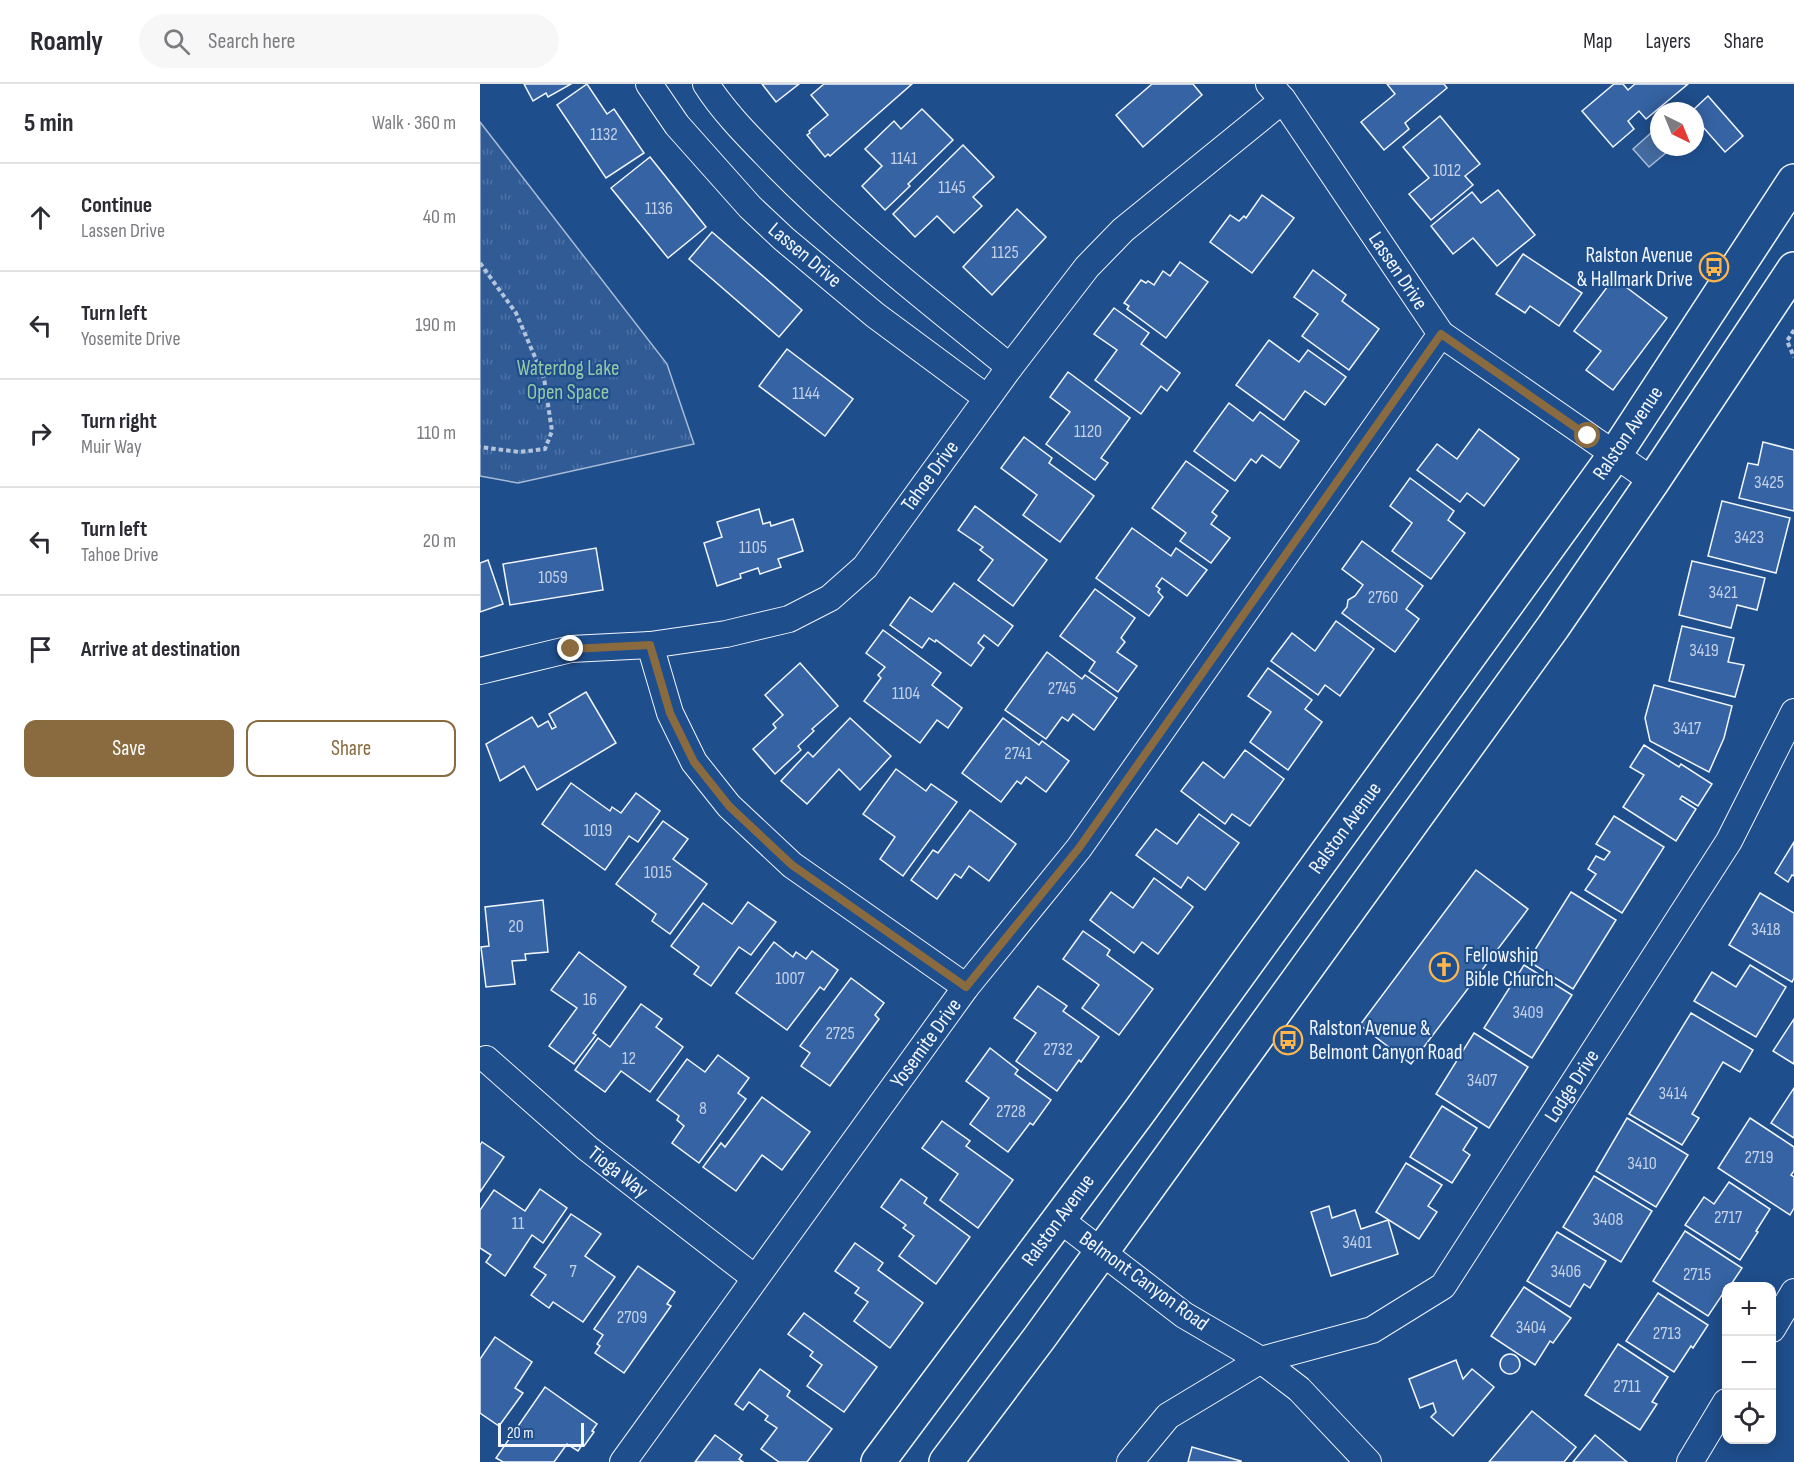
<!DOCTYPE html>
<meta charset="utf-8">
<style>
body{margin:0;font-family:"Sofia Sans Condensed",sans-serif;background:#f7f7f7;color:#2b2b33}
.controls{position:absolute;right:18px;bottom:18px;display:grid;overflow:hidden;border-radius:12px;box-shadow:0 3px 15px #0003}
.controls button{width:54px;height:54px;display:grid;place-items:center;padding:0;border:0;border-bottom:2px solid #e1e1e2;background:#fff;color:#2b2b33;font:30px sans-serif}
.compass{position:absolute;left:1170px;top:18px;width:54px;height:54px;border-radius:50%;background:#fff;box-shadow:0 3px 15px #0003;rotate:137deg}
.scale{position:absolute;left:18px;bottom:15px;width:86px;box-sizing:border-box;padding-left:6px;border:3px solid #f2f6ff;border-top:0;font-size:16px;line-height:21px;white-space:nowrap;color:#f2f6ff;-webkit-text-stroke:4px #1f4e8c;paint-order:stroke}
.stop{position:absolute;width:18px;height:18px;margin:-14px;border:4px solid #8a6a3f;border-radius:50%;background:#fff}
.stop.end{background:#8a6a3f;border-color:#fff;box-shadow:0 2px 6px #0008}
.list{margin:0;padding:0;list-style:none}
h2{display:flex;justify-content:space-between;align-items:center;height:78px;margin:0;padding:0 24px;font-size:26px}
h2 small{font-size:20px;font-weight:400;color:#7c7c81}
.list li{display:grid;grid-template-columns:39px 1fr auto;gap:18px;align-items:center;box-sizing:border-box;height:108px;padding:0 24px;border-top:2px solid #e1e1e2}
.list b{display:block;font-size:22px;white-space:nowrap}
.list p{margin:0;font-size:20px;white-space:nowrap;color:#7c7c81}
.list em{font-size:20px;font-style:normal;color:#7c7c81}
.actions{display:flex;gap:12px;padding:18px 24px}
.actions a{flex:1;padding:14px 0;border:2px solid #8a6a3f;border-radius:12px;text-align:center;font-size:21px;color:#8a6a3f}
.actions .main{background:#8a6a3f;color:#fff}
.icon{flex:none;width:33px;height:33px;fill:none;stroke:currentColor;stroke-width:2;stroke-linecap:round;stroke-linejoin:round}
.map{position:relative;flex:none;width:1314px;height:1378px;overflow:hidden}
header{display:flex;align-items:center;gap:36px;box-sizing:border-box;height:84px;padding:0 30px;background:#fff;border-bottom:2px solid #e1e1e2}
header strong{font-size:28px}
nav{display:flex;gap:33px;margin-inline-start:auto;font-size:21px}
.search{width:420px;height:54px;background:#f7f7f7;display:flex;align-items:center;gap:15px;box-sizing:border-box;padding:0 21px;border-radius:33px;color:#7c7c81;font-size:22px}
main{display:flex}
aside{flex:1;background:#fff}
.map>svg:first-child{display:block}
</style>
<header>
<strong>Roamly</strong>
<div class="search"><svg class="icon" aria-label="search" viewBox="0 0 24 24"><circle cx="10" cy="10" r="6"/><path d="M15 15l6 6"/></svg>Search here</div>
<nav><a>Map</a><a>Layers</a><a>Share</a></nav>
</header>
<main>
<aside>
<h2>5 min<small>Walk · 360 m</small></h2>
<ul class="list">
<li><svg class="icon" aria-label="ahead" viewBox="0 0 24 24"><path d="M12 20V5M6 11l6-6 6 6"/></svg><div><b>Continue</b><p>Lassen Drive</p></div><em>40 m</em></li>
<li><svg class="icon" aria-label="left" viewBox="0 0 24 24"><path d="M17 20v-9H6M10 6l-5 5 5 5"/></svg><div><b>Turn left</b><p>Yosemite Drive</p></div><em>190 m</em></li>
<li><svg class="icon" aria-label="right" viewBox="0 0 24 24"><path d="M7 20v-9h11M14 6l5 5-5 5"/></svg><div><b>Turn right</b><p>Muir Way</p></div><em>110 m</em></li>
<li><svg class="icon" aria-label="left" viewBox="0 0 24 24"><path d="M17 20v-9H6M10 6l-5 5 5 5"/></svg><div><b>Turn left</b><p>Tahoe Drive</p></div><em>20 m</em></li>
<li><svg class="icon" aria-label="arrive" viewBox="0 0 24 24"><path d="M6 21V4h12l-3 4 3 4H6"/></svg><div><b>Arrive at destination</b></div></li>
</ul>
<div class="actions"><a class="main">Save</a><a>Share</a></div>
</aside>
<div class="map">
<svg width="1314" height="1378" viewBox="0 0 1314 1378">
<defs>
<pattern id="grass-tufts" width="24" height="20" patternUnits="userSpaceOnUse" patternTransform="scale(1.5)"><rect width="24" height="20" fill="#305b95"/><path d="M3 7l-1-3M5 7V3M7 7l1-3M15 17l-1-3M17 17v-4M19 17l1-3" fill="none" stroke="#4e73a5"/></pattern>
</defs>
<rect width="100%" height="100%" fill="#1f4e8c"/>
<polygon fill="url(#grass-tufts)" stroke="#a8bbd7" stroke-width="1.5" points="0,38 187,280 214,360 38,399 0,392"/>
<polygon fill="#446ba0" stroke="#a8bbd7" stroke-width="1.5" points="1179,42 1179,63 1193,63 1169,83 1153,65"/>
<g fill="#3563a3" stroke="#f2f6ff" stroke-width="1.5">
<polygon points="44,0 91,0 68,13 66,9 53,17"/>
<polygon points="107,0 127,30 134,25 164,69 126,94 77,21"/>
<polygon points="282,0 319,0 296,18"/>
<polygon points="344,0 432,0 350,72 348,70 345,73 327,51 330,49 329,47 348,31 331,11"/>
<polygon points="672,0 713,0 722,11 663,63 636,31"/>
<polygon points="907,0 964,0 967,4 925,39 929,45 904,66 881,38 915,10"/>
<polygon points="1134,0 1143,0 1148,6 1155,0 1208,0 1166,35 1159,27 1148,37 1154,45 1133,63 1102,27"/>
<polygon points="1228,12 1263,52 1245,68 1215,34 1215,27 1212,27"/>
<polygon points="442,25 473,56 428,100 430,102 405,126 382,102 402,82 385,65 414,37 421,45"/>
<polygon points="960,32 1000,80 985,92 993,101 951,136 929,110 949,94 923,63"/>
<polygon points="483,61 514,93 493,113 502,122 474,149 457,132 435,153 413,130"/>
<polygon points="170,73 226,143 188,174 131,104"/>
<polygon points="1018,106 1055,151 1017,182 993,154 973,170 951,142 992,108 1001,119"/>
<polygon points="782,111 814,134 772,189 730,158 750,131 759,137 764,132 766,134"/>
<polygon points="537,125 566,153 512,211 483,183"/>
<polygon points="232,148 322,226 299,253 209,175"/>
<polygon points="1043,170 1102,209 1079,242 1050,222 1045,229 1016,210"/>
<polygon points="700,178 728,198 686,254 647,225 649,222 644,219 661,196 666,199 668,197 674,201 683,187 690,192"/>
<polygon points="833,186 866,211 862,217 899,245 869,286 822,252 838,230 814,213"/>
<polygon points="1134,194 1187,234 1133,306 1106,286 1121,267 1094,247"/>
<polygon points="634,224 669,249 661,260 700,289 687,307 681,302 661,330 615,296 637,266 614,250"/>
<polygon points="789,256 819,278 828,266 866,293 845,321 825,307 804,336 756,301"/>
<polygon points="307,265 373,315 345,352 279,302"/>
<polygon points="588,288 650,334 621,374 628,379 615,396 566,360 590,328 570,313"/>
<polygon points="749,319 773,337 780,328 819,357 800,384 782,371 776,379 771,375 755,397 714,367"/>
<polygon points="999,345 1039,375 1004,422 987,409 980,418 937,386 957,360 977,375"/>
<polygon points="544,353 572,374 569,379 614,412 580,458 543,431 557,411 521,384"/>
<polygon points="1283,358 1314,366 1314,427 1259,414 1268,379 1278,381"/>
<polygon points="706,377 748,407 732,428 737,432 731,440 750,454 731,479 700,457 706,449 672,424"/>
<polygon points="930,394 974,427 968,436 985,449 951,495 912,467 932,439 910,422"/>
<polygon points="1242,417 1310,434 1296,489 1228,472"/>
<polygon points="495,422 567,476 533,522 498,496 513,476 500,466 503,463 478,446"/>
<polygon points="279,425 283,440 290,438 291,442 313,435 323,467 298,475 301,483 280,490 278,484 260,490 261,494 237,502 224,459 242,453 237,438"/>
<polygon points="652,444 691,472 696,464 727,486 707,512 682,494 676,502 680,505 678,508 683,513 669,532 616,494"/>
<polygon points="882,457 943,502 926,525 939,535 915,568 862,529 867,523 868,516 875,512 883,501 862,485"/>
<polygon points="116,464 123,506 30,521 23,480"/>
<polygon points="8,476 23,520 0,528 0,479"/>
<polygon points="1212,477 1285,494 1277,526 1257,521 1251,544 1199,531"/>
<polygon points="474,499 533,542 518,562 504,551 498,559 504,564 491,582 456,556 455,558 449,554 442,564 410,541 430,513 452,528"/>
<polygon points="615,505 655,534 641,554 645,558 637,568 657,582 638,608 609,587 615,578 580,552"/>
<polygon points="856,537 894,565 860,612 845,601 838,611 791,577 812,549 835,567"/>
<polygon points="1202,542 1254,554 1248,578 1264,581 1255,613 1189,597"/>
<polygon points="403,546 461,589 452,601 482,624 468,644 457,636 440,659 384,617 401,594 398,591 405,583 386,569"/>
<polygon points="567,568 602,595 605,591 637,614 614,646 593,630 588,637 582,633 566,655 525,626"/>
<polygon points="320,579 358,622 332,645 334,647 318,662 321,666 295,690 273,665 296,644 293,640 303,631 285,611"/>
<polygon points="788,584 832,616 825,625 842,638 808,686 770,658 791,628 768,612"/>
<polygon points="1174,601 1252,622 1244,654 1229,688 1170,657 1165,634"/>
<polygon points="106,608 136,659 57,706 44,682 20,697 6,660 52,633 58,643 68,637 72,645 76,643 69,630"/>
<polygon points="370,634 411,672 380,706 359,685 327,720 301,697 328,668 333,673"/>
<polygon points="523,634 559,661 562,657 589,677 566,708 546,693 541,700 537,697 521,718 482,689"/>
<polygon points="1164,661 1199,683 1201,680 1232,700 1218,722 1202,712 1200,715 1216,725 1196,757 1143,723 1164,691 1150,683"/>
<polygon points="765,666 804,695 770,742 752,730 745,740 701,707 723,678 744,694"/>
<polygon points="416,685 446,707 451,700 477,718 423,792 400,775 415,753 383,730"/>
<polygon points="91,699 130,727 132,723 141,729 156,709 180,727 158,758 149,752 125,786 62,740"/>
<polygon points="490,726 536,760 509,797 489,782 481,794 475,790 457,815 431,796 453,766 458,769"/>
<polygon points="719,730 759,759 725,806 708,793 701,804 656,771 676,745 697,760"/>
<polygon points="1134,732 1184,763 1142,829 1105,806 1116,790 1108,785 1116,772 1124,776 1130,768 1116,760"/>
<polygon points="183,737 208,755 193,775 227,800 190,850 172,837 176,830 136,800"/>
<polygon points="1314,758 1314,792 1312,791 1308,798 1295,789"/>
<polygon points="996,786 1048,825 931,980 880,941"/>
<polygon points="674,794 713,823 678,870 662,858 654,869 610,836 631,808 653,824"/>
<polygon points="1091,808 1136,836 1093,905 1048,877"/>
<polygon points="1280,809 1314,829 1314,894 1312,898 1249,861"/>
<polygon points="63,816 68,868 45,870 46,876 32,877 35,900 6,903 1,863 9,862 5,823"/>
<polygon points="268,818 296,838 271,871 259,863 231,902 214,890 219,883 191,862 223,819 252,840"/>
<polygon points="603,847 630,866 627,871 673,905 639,951 602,924 619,901 583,875"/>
<polygon points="294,858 313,873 316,868 326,875 332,867 358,886 344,906 340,903 307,946 256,909"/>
<polygon points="99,868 146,903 113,949 116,951 94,980 69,962 97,924 71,906"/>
<polygon points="1044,881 1092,911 1052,974 1004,944"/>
<polygon points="1270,881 1306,903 1276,953 1214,917 1232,888 1256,903"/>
<polygon points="371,894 404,919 395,931 399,935 350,1002 321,982 330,969 320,962"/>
<polygon points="558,902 587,922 583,927 619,953 601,978 599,976 577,1007 536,977 556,949 534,934"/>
<polygon points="161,920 182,935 176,943 203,963 170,1008 141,987 125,1008 95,986 118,954 130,963"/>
<polygon points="1211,929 1273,966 1260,988 1243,978 1212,1030 1219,1034 1202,1061 1149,1030"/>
<polygon points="1314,935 1314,980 1293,967"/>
<polygon points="994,949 1048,983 1009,1044 956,1010"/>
<polygon points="510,964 538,986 535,990 571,1016 553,1041 550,1039 528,1068 490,1040 509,1014 486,997"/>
<polygon points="238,971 269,994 258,1009 266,1015 219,1079 192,1059 204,1042 197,1036 199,1032 177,1016 207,975 225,988"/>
<polygon points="1314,1004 1314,1054 1291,1039"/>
<polygon points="282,1013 330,1048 302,1086 282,1071 256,1107 223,1083 241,1059 245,1063"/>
<polygon points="962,1022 997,1044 983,1066 990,1071 972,1099 930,1073"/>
<polygon points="1147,1034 1208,1071 1176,1123 1116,1087"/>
<polygon points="1270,1034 1314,1063 1314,1087 1311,1091 1314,1093 1314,1124 1310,1131 1238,1084"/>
<polygon points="462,1037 490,1057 486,1062 533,1096 498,1144 460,1116 478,1090 442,1064"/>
<polygon points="2,1058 24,1073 0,1108 0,1061"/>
<polygon points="926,1079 962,1101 948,1122 957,1128 939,1155 896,1128"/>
<polygon points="1114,1092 1172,1127 1141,1178 1083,1143"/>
<polygon points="421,1095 447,1114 444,1119 490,1153 456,1200 419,1172 434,1152 423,1144 426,1141 401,1123"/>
<polygon points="1249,1098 1290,1125 1276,1147 1278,1148 1260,1176 1205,1141 1224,1113 1234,1120"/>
<polygon points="60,1105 87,1124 63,1159 52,1151 25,1192 6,1178 11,1171 0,1164 0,1126 14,1106 45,1127"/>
<polygon points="849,1122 852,1134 875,1126 881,1145 908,1136 918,1170 851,1192 831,1128"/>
<polygon points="91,1130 121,1150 105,1172 135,1193 103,1238 73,1218 69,1224 51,1211 66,1191 54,1183"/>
<polygon points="1205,1147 1262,1184 1250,1202 1246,1202 1246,1207 1244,1208 1228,1232 1173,1197"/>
<polygon points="1077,1148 1126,1177 1110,1204 1104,1200 1090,1223 1047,1197"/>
<polygon points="375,1159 403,1179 398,1186 443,1219 410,1264 374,1237 388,1218 375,1209 379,1204 355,1187"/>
<polygon points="158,1182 195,1208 187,1220 191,1222 144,1289 115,1269 120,1262 117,1260 123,1251 114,1245"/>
<polygon points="1044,1203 1091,1234 1073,1259 1070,1257 1055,1281 1011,1252"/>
<polygon points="1178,1209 1228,1241 1213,1264 1211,1262 1194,1288 1146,1257"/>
<polygon points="324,1229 397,1283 364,1328 327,1302 342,1281 330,1272 333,1268 308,1250"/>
<polygon points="15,1253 52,1278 35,1304 43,1309 19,1342 0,1329 0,1275"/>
<polygon points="1138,1260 1188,1293 1172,1318 1177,1320 1160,1346 1105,1311"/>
<circle cx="1030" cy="1280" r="10"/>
<polygon points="976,1276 983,1295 992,1285 1014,1303 973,1352 951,1333 956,1328 953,1319 940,1324 929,1295"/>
<polygon points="280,1285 310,1307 307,1312 352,1345 327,1378 299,1378 281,1365 297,1344 285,1336 288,1332 269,1318 263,1326 255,1320"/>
<polygon points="65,1303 117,1340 112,1347 114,1348 104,1362 102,1361 98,1367 87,1360 74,1378 23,1378 16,1374"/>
<polygon points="1052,1327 1096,1363 1084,1378 1009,1378"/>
<polygon points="235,1351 262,1371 259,1375 263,1378 215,1378"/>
<polygon points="1115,1351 1147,1378 1093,1378"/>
<polygon points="712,1363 761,1377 761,1378 708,1378"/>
</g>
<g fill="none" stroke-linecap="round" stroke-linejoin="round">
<g stroke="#f2f6ff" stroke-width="28">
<g id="minor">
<polyline points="169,0 197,41 270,123 304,155 395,231 507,314"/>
<path d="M226,0C245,30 273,57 298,83C370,156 451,219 530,283"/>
<polyline points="789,0 803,16 961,250 1173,397"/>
<polyline points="170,561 190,629 214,678 249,722 312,781 486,903"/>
<polyline points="0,587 91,565 170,561 246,550 309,535 350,514 385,483 530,283 607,183 643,146 803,16"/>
<polyline points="6,975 107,1064 275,1194"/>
<polyline points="579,1135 704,1231 781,1276 819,1305 888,1378"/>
<polyline points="1292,1245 1314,1208"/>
<polyline points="143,1378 486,903 599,764 961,250"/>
<polyline points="650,1378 688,1332 781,1276 892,1246 963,1202 1249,757 1314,628"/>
<polyline points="1210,1378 1246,1318"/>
</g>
</g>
<g stroke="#f2f6ff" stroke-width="36">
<g id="secondary">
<polyline points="398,1378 659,1028 1134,372 1314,97"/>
<polyline points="466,1378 560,1253 1073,543 1173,397 1314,185"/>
</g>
</g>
<g stroke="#b3c4dc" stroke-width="4" stroke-dasharray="4.5 3" stroke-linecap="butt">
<polyline points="0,179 36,229 64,294 72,347 65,365 39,368 0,363"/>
<polyline points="1314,246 1307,257 1314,273"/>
</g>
<use href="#minor" stroke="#1f4e8c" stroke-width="26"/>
<use href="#secondary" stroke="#1f4e8c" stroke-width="33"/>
</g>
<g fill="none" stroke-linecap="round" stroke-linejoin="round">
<polyline stroke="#8a6a3f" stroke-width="8" points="91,565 170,561 190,629 214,678 249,722 312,781 486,903 599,764 961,250 1108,352"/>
</g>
<defs>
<g id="bus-ring" transform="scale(1.5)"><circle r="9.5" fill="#1f4e8c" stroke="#ffb74d" stroke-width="1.5"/><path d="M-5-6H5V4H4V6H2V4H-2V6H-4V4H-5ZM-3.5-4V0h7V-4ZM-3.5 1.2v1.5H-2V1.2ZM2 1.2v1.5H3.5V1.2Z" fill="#ffb74d"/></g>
<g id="church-ring" transform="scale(1.5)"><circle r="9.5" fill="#1f4e8c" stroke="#ffb74d" stroke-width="1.5"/><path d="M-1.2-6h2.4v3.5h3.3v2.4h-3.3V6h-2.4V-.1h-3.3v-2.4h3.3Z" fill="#ffb74d"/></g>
</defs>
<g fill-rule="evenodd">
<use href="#bus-ring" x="1234" y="183"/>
<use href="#church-ring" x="964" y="883"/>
<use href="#bus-ring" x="808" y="956"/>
</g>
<g text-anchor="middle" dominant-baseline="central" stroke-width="4.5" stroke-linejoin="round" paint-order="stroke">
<g font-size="18" fill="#c3d1e8">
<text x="124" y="50">1132</text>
<text x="424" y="74">1141</text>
<text x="967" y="86">1012</text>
<text x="472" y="103">1145</text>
<text x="179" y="124">1136</text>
<text x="525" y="168">1125</text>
<text x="326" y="309">1144</text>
<text x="608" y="347">1120</text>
<text x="1289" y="398">3425</text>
<text x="1269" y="453">3423</text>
<text x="273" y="463">1105</text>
<text x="73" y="493">1059</text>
<text x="1243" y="508">3421</text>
<text x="903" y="513">2760</text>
<text x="1224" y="566">3419</text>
<text x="582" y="604">2745</text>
<text x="426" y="609">1104</text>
<text x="1207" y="644">3417</text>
<text x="538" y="669">2741</text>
<text x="118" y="746">1019</text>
<text x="178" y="788">1015</text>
<text x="36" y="842">20</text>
<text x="1286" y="845">3418</text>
<text x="310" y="894">1007</text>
<text x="110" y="915">16</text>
<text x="1048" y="928">3409</text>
<text x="360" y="949">2725</text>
<text x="578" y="965">2732</text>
<text x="149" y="974">12</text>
<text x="1002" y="996">3407</text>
<text x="1193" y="1009">3414</text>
<text x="223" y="1024">8</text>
<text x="531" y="1027">2728</text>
<text x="1279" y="1073">2719</text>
<text x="1162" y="1079">3410</text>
<text x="1248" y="1133">2717</text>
<text x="1128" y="1135">3408</text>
<text x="38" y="1139">11</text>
<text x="877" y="1158">3401</text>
<text x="93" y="1187">7</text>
<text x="1086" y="1187">3406</text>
<text x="1217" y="1190">2715</text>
<text x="152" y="1233">2709</text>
<text x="1051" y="1243">3404</text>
<text x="1187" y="1249">2713</text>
<text x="1147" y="1302">2711</text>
</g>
<g font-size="21" fill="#f2f6ff" stroke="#1f4e8c">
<text transform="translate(325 171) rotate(40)">Lassen Drive</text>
<text transform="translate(918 187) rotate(56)">Lassen Drive</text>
<text transform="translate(1148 349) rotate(-56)">Ralston Avenue</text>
<text transform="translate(450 392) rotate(-54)">Tahoe Drive</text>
<text transform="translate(865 744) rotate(-54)">Ralston Avenue</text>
<text transform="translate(446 959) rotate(-54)">Yosemite Drive</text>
<text transform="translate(1092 1002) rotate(-57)">Lodge Drive</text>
<text transform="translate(138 1088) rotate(38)">Tioga Way</text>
<text transform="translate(578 1136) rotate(-54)">Ralston Avenue</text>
<text transform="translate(664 1197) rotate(36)">Belmont Canyon Road</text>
</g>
<g font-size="21" fill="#f2f6ff" stroke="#1f4e8c" text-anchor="start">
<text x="1213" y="171" text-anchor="end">Ralston Avenue<tspan x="1213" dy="24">&amp; Hallmark Drive</tspan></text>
<text x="985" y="871">Fellowship<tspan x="985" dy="24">Bible Church</tspan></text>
<text x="829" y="944">Ralston Avenue &amp;<tspan x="829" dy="24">Belmont Canyon Road</tspan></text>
</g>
<g font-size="21" fill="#97c8a6" stroke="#1f4e8c">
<text x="88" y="284">Waterdog Lake<tspan x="88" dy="24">Open Space</tspan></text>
</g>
</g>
</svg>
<div class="controls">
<button>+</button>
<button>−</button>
<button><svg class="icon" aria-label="locate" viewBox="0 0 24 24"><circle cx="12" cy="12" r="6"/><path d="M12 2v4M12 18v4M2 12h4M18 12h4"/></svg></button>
</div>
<svg class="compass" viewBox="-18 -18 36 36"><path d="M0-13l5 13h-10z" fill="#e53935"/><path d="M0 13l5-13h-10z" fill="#7c7c81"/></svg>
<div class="scale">20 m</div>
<div class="stop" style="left:1108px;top:352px"></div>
<div class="stop end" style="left:91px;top:565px"></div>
</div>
</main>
